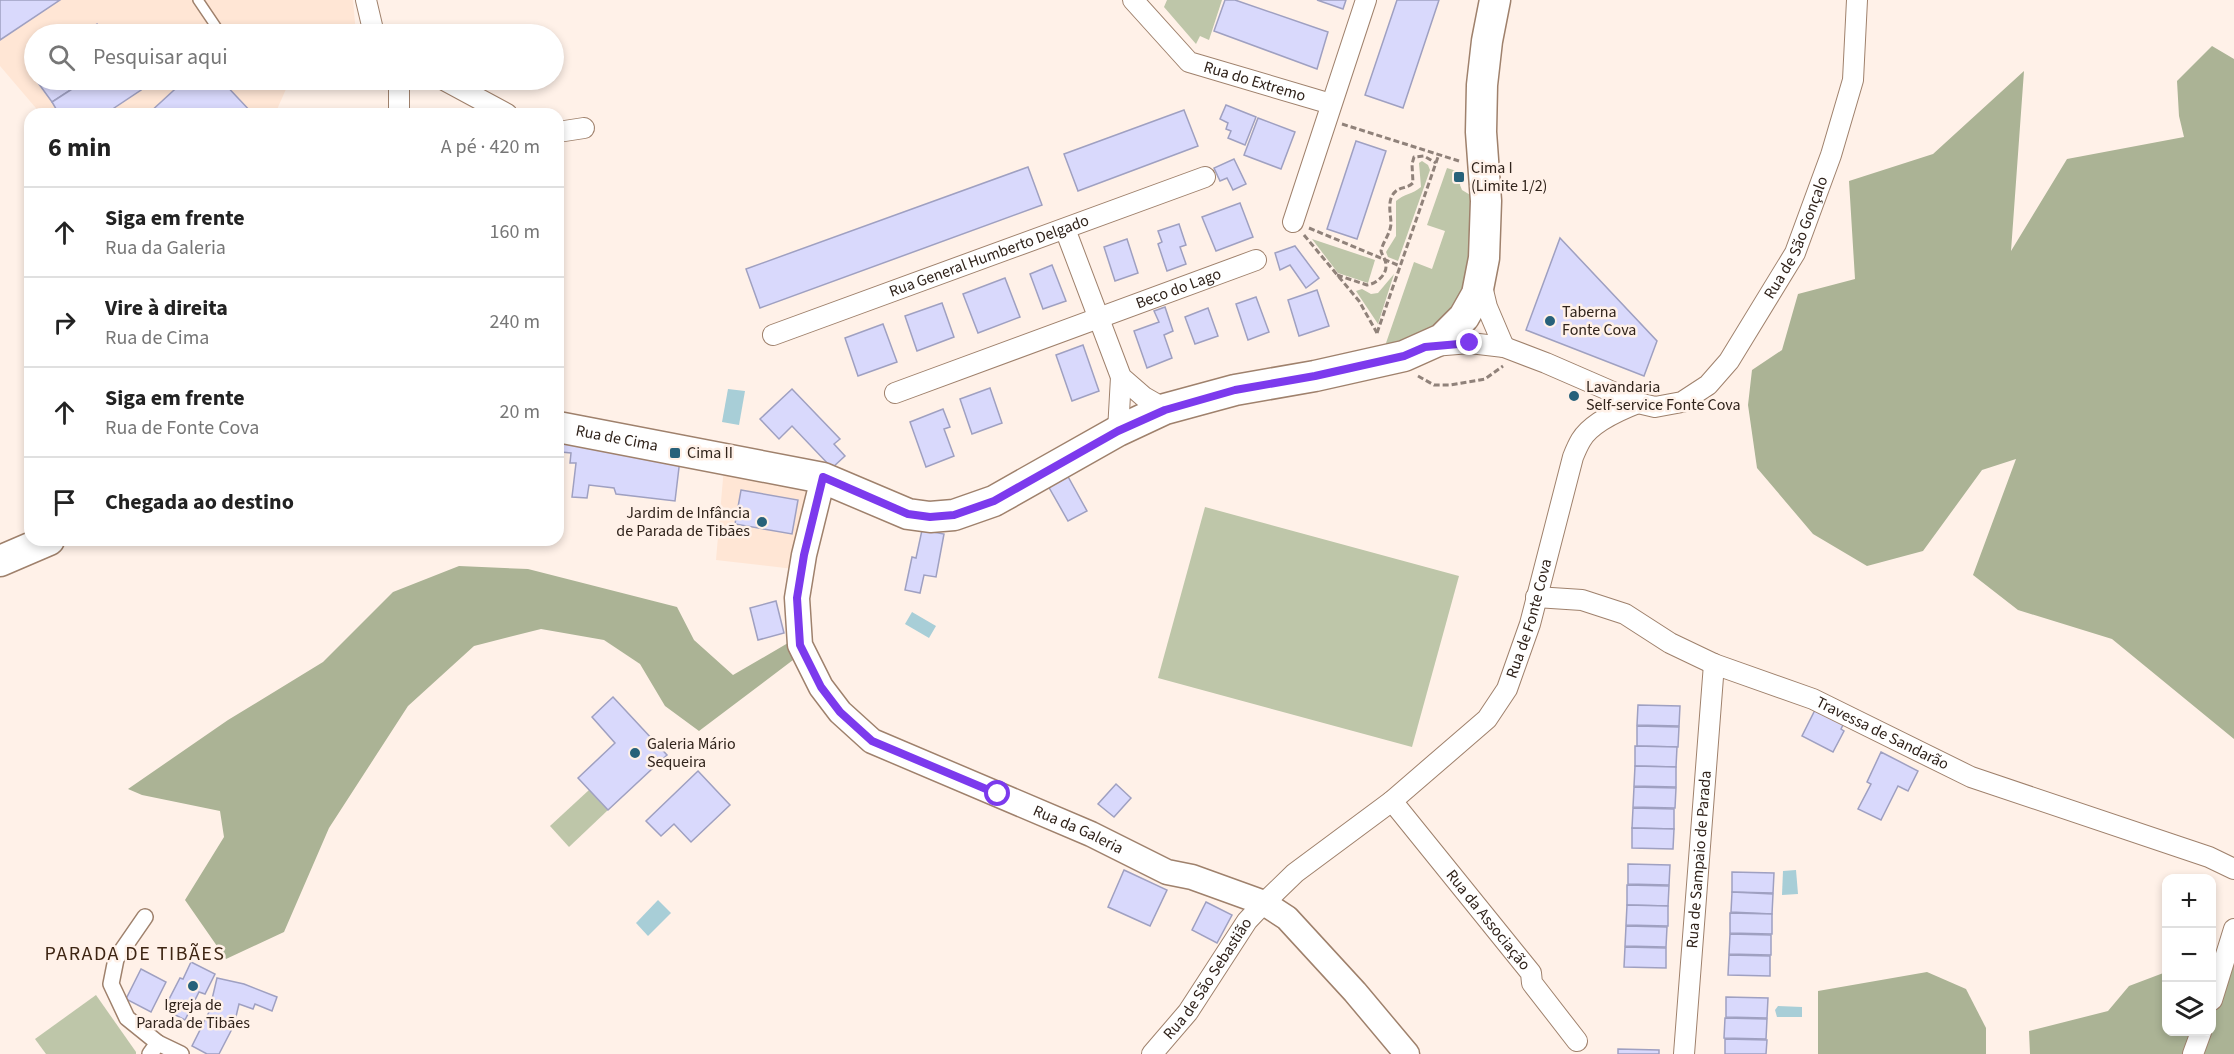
<!DOCTYPE html>
<html lang="pt">
<meta charset="utf-8">
<style>
body{margin:0;font-family:"Source Sans 3",sans-serif;background:#f6f6f6;color:#222}
.controls{position:absolute;right:18px;bottom:18px;display:grid;overflow:hidden;border-radius:12px;box-shadow:0 3px 9px #0003}
.controls button{width:54px;height:54px;display:grid;place-items:center;padding:0;border:0;border-bottom:2px solid #e0e0e0;background:#fff;color:#222;font:30px sans-serif}
.stop{position:absolute;width:18px;height:18px;margin:-14px;border:4px solid #7c3aed;border-radius:50%;background:#fff}
.stop.end{background:#7c3aed;border-color:#fff;box-shadow:0 2px 6px #0008}
.list{margin:0;padding:0;list-style:none}
h2{display:flex;justify-content:space-between;align-items:center;height:78px;margin:0;padding:0 24px;font-size:26px}
h2 small{font-size:20px;font-weight:400;color:#767676}
.list li{display:grid;grid-template-columns:39px 1fr auto;gap:18px;align-items:center;box-sizing:border-box;height:90px;padding:0 24px;border-top:2px solid #e0e0e0}
.list b{display:block;font-size:22px;white-space:nowrap}
.list p{margin:0;font-size:20px;white-space:nowrap;color:#767676}
.list em{font-size:20px;font-style:normal;color:#767676}
.icon{flex:none;width:33px;height:33px;fill:none;stroke:currentColor;stroke-width:2;stroke-linecap:round;stroke-linejoin:round}
.map{position:relative;flex:none;width:2234px;height:1054px;overflow:hidden}
.search{position:absolute;background:#fff;box-shadow:0 3px 9px #0003;left:24px;top:24px;width:540px;height:66px;display:flex;align-items:center;gap:15px;box-sizing:border-box;padding:0 21px;border-radius:33px;color:#767676;font-size:22px}
.panel{position:absolute;background:#fff;box-shadow:0 3px 9px #0003;left:24px;top:108px;width:540px;height:438px;border-radius:18px}
.map>svg:first-child{display:block}
</style>
<div class="map">
<svg width="2234" height="1054" viewBox="0 0 2234 1054">
<rect width="100%" height="100%" fill="#fff1e8"/>
<g fill="#ffe6d5">
<polygon points="0,0 353,0 356,34 34,34 34,80 290,80 275,114 41,114 0,66"/>
<polygon points="724,467 804,486 808,491 794,569 716,560"/>
</g>
<g fill="#bec6a9">
<polygon points="1167,0 1222,0 1209,40 1200,36 1196,44 1164,7"/>
<path d="M1422,161L1428,165L1430,170L1398,261L1388,257L1386,252L1396,236V201C1404,194 1413,194 1421,187L1419,163Z"/>
<polygon points="1447,168 1463,173 1460,185 1462,190 1472,196 1471,251 1462,295 1443,323 1388,349 1386,343 1414,262 1432,269 1445,231 1427,225"/>
<polygon points="1312,239 1375,260 1368,283 1338,273"/>
<polygon points="1394,274 1378,324 1356,291 1362,289 1371,294 1378,293"/>
<polygon points="1205,507 1459,576 1412,747 1158,678"/>
<polygon points="589,790 608,810 569,847 550,826"/>
<polygon points="96,995 136,1052 136,1054 46,1054 35,1039"/>
</g>
<g fill="#abb395">
<polygon points="2212,46 2234,59 2234,739 2112,639 2018,610 1973,575 2016,459 1982,470 1923,551 1867,566 1813,534 1757,468 1748,405 1752,370 1782,350 1798,294 1855,279 1849,181 1933,154 2024,71 2011,251 2067,159 2184,137 2179,116 2177,81"/>
<polygon points="459,566 528,569 677,607 694,640 733,675 788,643 793,660 699,731 665,706 640,664 604,640 541,629 474,646 408,706 329,828 284,932 226,959 185,900 224,837 220,811 142,795 128,789 228,720 323,662 393,592"/>
<polygon points="2216,955 2234,955 2234,1054 2030,1054 2029,1031 2108,1011 2129,986 2166,972 2166,1032 2212,1032 2212,956"/>
<polygon points="1927,972 1966,989 1986,1028 1986,1054 1818,1054 1818,991"/>
</g>
<g fill="#a8ced7">
<polygon points="728,389 745,391 739,425 722,422"/>
<polygon points="912,612 936,626 929,638 905,624"/>
<polygon points="1796,870 1798,894 1782,895 1783,871"/>
<polygon points="658,900 671,913 648,936 636,923"/>
<polygon points="1778,1006 1802,1007 1802,1017 1777,1017 1775,1010"/>
</g>
<g fill="#d9d9fc" stroke="#9fa0c1" stroke-width="1.5">
<polygon points="0,0 60,0 0,40"/>
<polygon points="1225,0 1235,0 1328,32 1317,69 1214,31"/>
<polygon points="1317,0 1346,0 1343,9"/>
<polygon points="1397,0 1439,0 1403,108 1365,95"/>
<polygon points="97,24 103,34 81,34"/>
<polygon points="36,80 86,80 52,102"/>
<polygon points="86,80 133,80 141,90 105,114 59,114 52,102"/>
<polygon points="185,80 203,80 208,85 213,80 221,80 253,114 148,114"/>
<polygon points="1226,105 1256,117 1245,145 1228,138 1231,131 1226,129 1228,123 1220,119"/>
<polygon points="1184,110 1198,146 1078,191 1064,154"/>
<polygon points="1258,118 1295,132 1281,169 1244,155"/>
<polygon points="1356,141 1386,151 1357,239 1327,229"/>
<polygon points="1234,159 1246,184 1233,190 1227,178 1220,181 1214,168"/>
<polygon points="1028,167 1042,205 760,308 746,269"/>
<polygon points="1240,203 1253,237 1216,251 1202,217"/>
<polygon points="1179,224 1186,245 1180,247 1186,264 1167,271 1158,244 1162,242 1158,231"/>
<polygon points="1560,238 1657,341 1644,376 1526,330"/>
<polygon points="1127,239 1138,273 1115,281 1104,247"/>
<polygon points="1295,246 1319,278 1306,288 1290,265 1280,270 1275,253"/>
<polygon points="1052,265 1066,301 1043,309 1030,274"/>
<polygon points="1005,278 1020,317 978,333 963,294"/>
<polygon points="1317,290 1329,326 1299,336 1288,300"/>
<polygon points="1256,297 1269,332 1248,340 1236,304"/>
<polygon points="942,303 954,337 917,351 905,316"/>
<polygon points="1165,307 1173,331 1164,335 1172,358 1147,368 1134,331 1159,322 1154,311"/>
<polygon points="1208,308 1218,336 1195,344 1185,317"/>
<polygon points="883,324 897,362 858,376 845,338"/>
<polygon points="1083,345 1099,391 1072,401 1056,355"/>
<polygon points="990,388 1002,423 972,434 960,399"/>
<polygon points="792,389 840,439 834,444 845,456 832,468 792,426 779,439 760,419"/>
<polygon points="943,409 950,427 944,429 954,456 926,467 910,422"/>
<polygon points="558,438 680,459 675,501 616,494 614,488 589,485 587,498 572,497 576,463 570,463 571,453 561,452 560,458 558,458"/>
<polygon points="1066,473 1087,511 1068,521 1047,484"/>
<polygon points="741,490 798,500 792,534 735,524"/>
<polygon points="922,530 944,534 936,577 924,575 920,593 905,590 912,557 916,558"/>
<polygon points="776,601 784,633 758,640 750,608"/>
<polygon points="613,697 667,755 608,810 578,778 615,743 592,717"/>
<polygon points="1638,705 1680,706 1679,726 1637,725"/>
<polygon points="1817,706 1845,721 1841,729 1844,731 1833,752 1802,736"/>
<polygon points="1637,726 1679,727 1678,747 1637,746"/>
<polygon points="1635,746 1677,747 1676,767 1635,766"/>
<polygon points="1881,752 1918,771 1908,791 1898,786 1881,820 1858,809 1871,784 1867,782"/>
<polygon points="1635,766 1676,767 1676,787 1634,786"/>
<polygon points="698,771 730,805 691,842 674,824 661,836 646,821"/>
<polygon points="1116,784 1131,798 1114,817 1098,804"/>
<polygon points="1634,787 1676,788 1675,808 1633,807"/>
<polygon points="1633,808 1674,809 1674,829 1632,828"/>
<polygon points="1632,828 1674,829 1673,849 1632,848"/>
<polygon points="1628,864 1670,865 1669,885 1628,884"/>
<polygon points="1124,870 1167,890 1150,926 1108,907"/>
<polygon points="1732,872 1774,873 1773,893 1732,892"/>
<polygon points="1627,885 1669,886 1668,906 1627,905"/>
<polygon points="1732,892 1773,894 1772,914 1731,912"/>
<polygon points="1206,902 1232,915 1217,943 1192,930"/>
<polygon points="1627,905 1668,906 1668,926 1626,925"/>
<polygon points="1730,913 1772,914 1772,934 1730,933"/>
<polygon points="1626,926 1667,927 1666,947 1625,946"/>
<polygon points="1730,934 1771,935 1771,955 1729,954"/>
<polygon points="1625,947 1666,948 1666,968 1624,967"/>
<polygon points="1729,955 1770,956 1770,976 1728,975"/>
<polygon points="191,962 215,974 205,994 199,992 185,1020 164,1009 180,978 183,979"/>
<polygon points="141,969 166,982 151,1012 126,999"/>
<polygon points="217,978 244,984 277,997 272,1011 255,1004 253,1009 239,1004 234,1025 219,1054 207,1054 192,1046 209,1012"/>
<polygon points="1726,997 1768,998 1767,1018 1726,1017"/>
<polygon points="1725,1018 1767,1019 1766,1039 1724,1038"/>
<polygon points="1725,1039 1767,1040 1766,1054 1725,1054"/>
<polygon points="1618,1049 1659,1050 1659,1054 1618,1054"/>
</g>
<g fill="none" stroke-linecap="round" stroke-linejoin="round">
<g stroke="#9f816c" stroke-width="12">
<polyline id="service" points="198,0 221,34"/>
</g>
<g stroke="#9f816c" stroke-width="18">
<g id="pedestrian">
<polyline points="145,917 116,959 111,984 127,1018 158,1043 150,1054"/>
<polyline points="158,1043 181,1054"/>
</g>
</g>
<g stroke="#9f816c" stroke-width="22">
<g id="minor">
<polyline points="366,0 374,34"/>
<path id="s1" d="M1133,0L1189,62L1331,104"/>
<polyline points="396,80 399,86 399,114"/>
<polyline points="444,80 507,114"/>
<polyline points="558,132 584,128"/>
<polyline points="1293,222 1366,0"/>
<polyline points="1065,229 1121,377 1144,397 1165,409"/>
<polyline points="1481,282 1487,307 1504,347"/>
<path id="s2" d="M773,335L1205,177"/>
<path id="s3" d="M895,393L1256,260"/>
<path id="s4" d="M1638,403L1655,407L1682,402L1708,385L1729,361L1795,253L1831,155L1853,80L1857,0"/>
<polyline points="1118,431 1121,377"/>
<path id="s5" d="M1536,597L1582,600L1625,614L1670,643L1714,664L1813,699L1971,777L2209,857L2234,869"/>
<path id="s6" d="M1392,801L1531,973L1532,983L1577,1041"/>
<polyline points="2212,1000 2234,929"/>
<path id="s7" d="M1152,1054L1188,1012L1247,921L1264,903L1295,873L1392,801L1487,719L1507,689L1530,624L1573,457C1575,452 1578,445 1581,440C1591,423 1620,410 1638,403L1546,363L1504,347L1470,343L1433,346"/>
<path id="s8" d="M1684,1054L1714,664"/>
<polyline points="2193,1054 2201,1032"/>
</g>
</g>
<g stroke="#9f816c" stroke-width="27">
<g id="tertiary">
<path id="s9" d="M823,478L804,555L797,598L800,645L821,687L840,712L872,741L1091,834L1167,872L1192,877L1264,903L1287,918L1355,992L1407,1054"/>
</g>
</g>
<g stroke="#9f816c" stroke-width="33">
<g id="primary">
<path id="s10" d="M558,427L823,478L908,514L930,517L954,515L994,501L1118,431L1165,409L1235,390L1315,376L1404,356L1442,339L1464,317L1477,294L1484,258L1486,201L1481,132L1482,85L1487,41L1495,0"/>
<polyline points="0,561 49,540"/>
</g>
</g>
<g stroke="#90827a" stroke-width="3" stroke-dasharray="6 3" stroke-linecap="butt">
<polyline points="1342,124 1459,161"/>
<polyline points="1309,228 1400,266"/>
<polyline points="1304,235 1359,301 1377,333"/>
<path d="M1337,275L1367,285C1376,284 1387,275 1386,265C1386,260 1382,255 1381,251C1383,241 1390,235 1391,224C1391,214 1386,199 1396,191C1401,187 1408,188 1413,183L1412,164L1414,157L1424,156L1436,163"/>
<polyline points="1377,333 1439,154"/>
<polyline points="1418,376 1434,385 1450,385 1485,379 1503,366"/>
</g>
<use href="#service" stroke="#fff" stroke-width="9"/>
<use href="#pedestrian" stroke="#fff" stroke-width="15"/>
<use href="#minor" stroke="#fff" stroke-width="20"/>
<use href="#tertiary" stroke="#fff" stroke-width="24"/>
<use href="#primary" stroke="#fff" stroke-width="30"/>
</g>
<g fill="none" stroke-linecap="round" stroke-linejoin="round">
<polyline stroke="#7c3aed" stroke-width="8" points="998,794 872,741 840,712 821,687 800,645 797,598 804,555 823,477 908,514 930,517 954,515 994,501 1118,431 1165,410 1235,390 1315,376 1404,356 1425,347 1470,343"/>
</g>
<g fill="#27617a" stroke="#fff1e8" stroke-width="2">
<rect x="1453" y="171" width="12" height="12" rx="3"/>
<circle cx="1550" cy="321" r="6"/>
<circle cx="1574" cy="396" r="6"/>
<rect x="669" y="447" width="12" height="12" rx="3"/>
<circle cx="762" cy="522" r="6"/>
<circle cx="635" cy="753" r="6"/>
<circle cx="193" cy="986" r="6"/>
</g>
<g text-anchor="middle" dominant-baseline="central" stroke-width="5" stroke-linejoin="round" paint-order="stroke">
<g font-size="16" fill="#30231b" stroke="#fff1e8">
<text stroke="none"><textPath href="#s1" startOffset="152">Rua do Extremo</textPath></text>
<text stroke="none"><textPath href="#s4" startOffset="249">Rua de São Gonçalo</textPath></text>
<text stroke="none"><textPath href="#s2" startOffset="230">Rua General Humberto Delgado</textPath></text>
<text stroke="none"><textPath href="#s3" startOffset="302">Beco do Lago</textPath></text>
<text stroke="none"><textPath href="#s10" startOffset="60">Rua de Cima</textPath></text>
<text stroke="none"><textPath href="#s7" startOffset="588">Rua de Fonte Cova</textPath></text>
<text stroke="none"><textPath href="#s5" startOffset="376">Travessa de Sandarão</textPath></text>
<text stroke="none"><textPath href="#s9" startOffset="516">Rua da Galeria</textPath></text>
<text stroke="none"><textPath href="#s8" startOffset="195">Rua de Sampaio de Parada</textPath></text>
<text stroke="none"><textPath href="#s6" startOffset="153">Rua da Associação</textPath></text>
<text stroke="none"><textPath href="#s7" startOffset="94">Rua de São Sebastião</textPath></text>
</g>
<g font-size="16" fill="#30231b" stroke="#fff1e8" text-anchor="start">
<text x="1471" y="168">Cima I<tspan x="1471" dy="18">(Limite 1/2)</tspan></text>
<text x="1562" y="312">Taberna<tspan x="1562" dy="18">Fonte Cova</tspan></text>
<text x="1586" y="387">Lavandaria<tspan x="1586" dy="18">Self-service Fonte Cova</tspan></text>
<text x="687" y="453">Cima II</text>
<text x="750" y="513" text-anchor="end">Jardim de Infância<tspan x="750" dy="18">de Parada de Tibães</tspan></text>
<text x="647" y="744">Galeria Mário<tspan x="647" dy="18">Sequeira</tspan></text>
<text x="193" y="1005" text-anchor="middle">Igreja de<tspan x="193" dy="18">Parada de Tibães</tspan></text>
</g>
<g font-size="20" letter-spacing="1.5" fill="#3e2513" stroke="#fff1e8">
<text x="135" y="954">PARADA DE TIBÃES</text>
</g>
</g>
</svg>
<div class="controls">
<button>+</button>
<button>−</button>
<button><svg class="icon" aria-label="layers" viewBox="0 0 24 24"><path d="M12 4l9 5-9 5-9-5zM3 14l9 5 9-5"/></svg></button>
</div>
<div class="stop" style="left:998px;top:794px"></div>
<div class="stop end" style="left:1470px;top:343px"></div>
<div class="search"><svg class="icon" aria-label="search" viewBox="0 0 24 24"><circle cx="10" cy="10" r="6"/><path d="M15 15l6 6"/></svg>Pesquisar aqui</div>
<section class="panel">
<h2>6 min<small>A pé · 420 m</small></h2>
<ul class="list">
<li><svg class="icon" aria-label="ahead" viewBox="0 0 24 24"><path d="M12 20V5M6 11l6-6 6 6"/></svg><div><b>Siga em frente</b><p>Rua da Galeria</p></div><em>160 m</em></li>
<li><svg class="icon" aria-label="right" viewBox="0 0 24 24"><path d="M7 20v-9h11M14 6l5 5-5 5"/></svg><div><b>Vire à direita</b><p>Rua de Cima</p></div><em>240 m</em></li>
<li><svg class="icon" aria-label="ahead" viewBox="0 0 24 24"><path d="M12 20V5M6 11l6-6 6 6"/></svg><div><b>Siga em frente</b><p>Rua de Fonte Cova</p></div><em>20 m</em></li>
<li><svg class="icon" aria-label="arrive" viewBox="0 0 24 24"><path d="M6 21V4h12l-3 4 3 4H6"/></svg><div><b>Chegada ao destino</b></div></li>
</ul>
</section>
</div>
